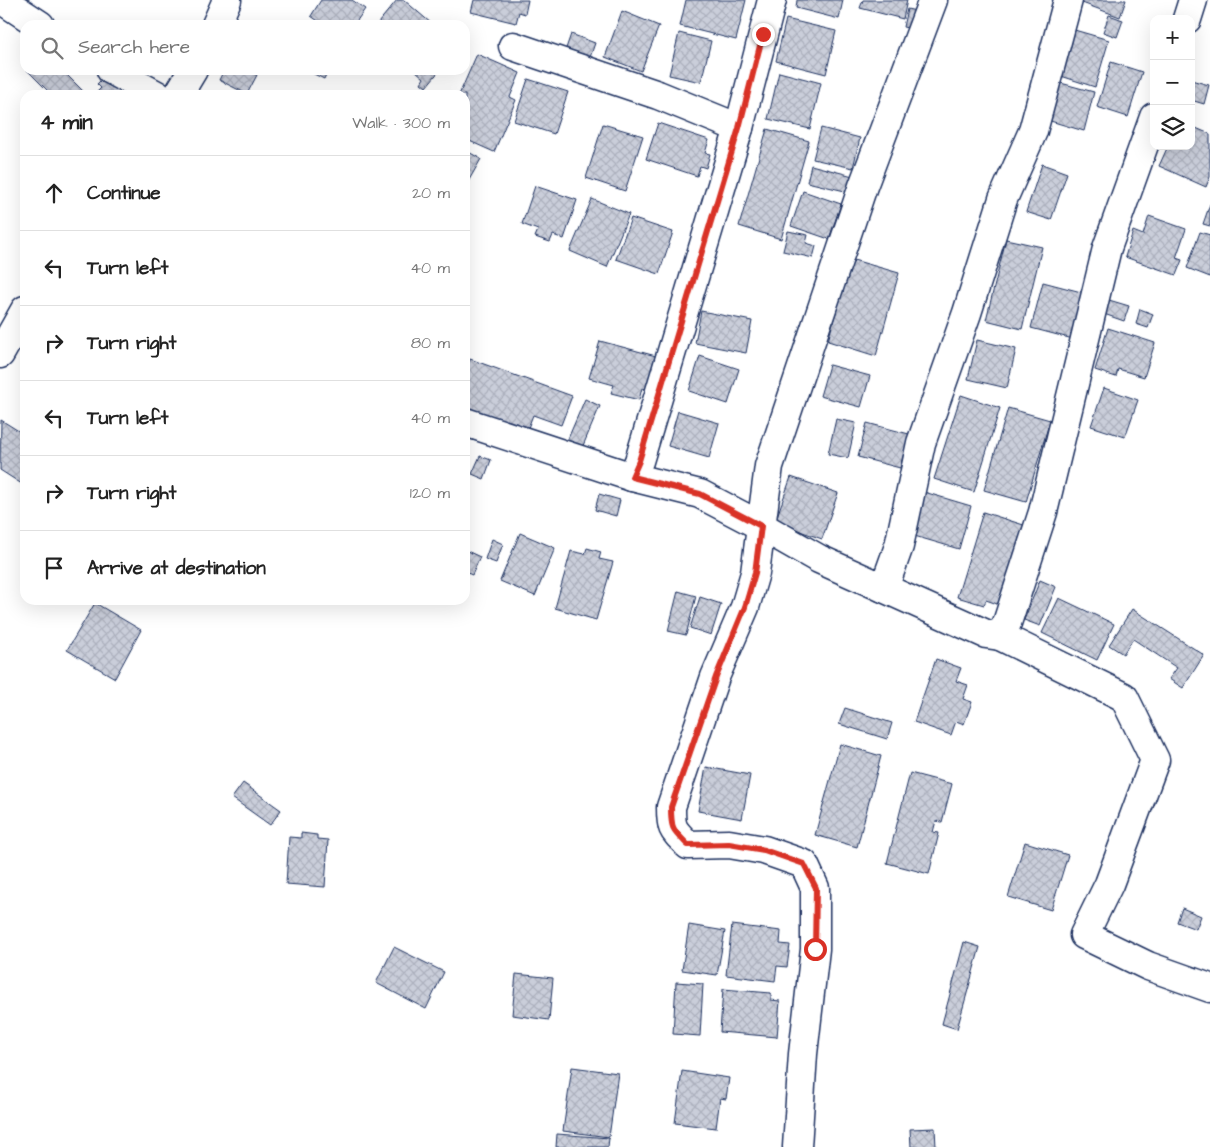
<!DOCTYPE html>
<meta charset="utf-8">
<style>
body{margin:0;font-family:"Architects Daughter",sans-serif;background:#f2f2f2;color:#222}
.controls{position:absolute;right:15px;top:15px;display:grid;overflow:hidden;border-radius:10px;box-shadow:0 5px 20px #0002}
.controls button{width:45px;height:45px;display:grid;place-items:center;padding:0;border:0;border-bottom:1px solid #e0e0e0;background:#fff;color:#222;font:25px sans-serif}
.stop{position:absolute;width:15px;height:15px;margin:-11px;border:4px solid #d93025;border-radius:50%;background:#fff}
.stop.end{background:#d93025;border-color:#fff;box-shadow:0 1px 5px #0008}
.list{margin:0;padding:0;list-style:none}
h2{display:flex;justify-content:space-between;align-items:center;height:65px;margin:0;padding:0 20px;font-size:21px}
h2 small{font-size:16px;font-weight:400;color:#767676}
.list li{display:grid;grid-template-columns:32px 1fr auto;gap:15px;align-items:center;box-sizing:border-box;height:75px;padding:0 20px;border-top:1px solid #e0e0e0}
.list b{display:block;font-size:19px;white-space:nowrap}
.list em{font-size:16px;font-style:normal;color:#767676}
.icon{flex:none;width:28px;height:28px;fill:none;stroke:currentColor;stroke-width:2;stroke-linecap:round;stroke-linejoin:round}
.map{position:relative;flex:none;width:1210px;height:1147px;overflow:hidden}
.search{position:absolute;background:#fff;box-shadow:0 5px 20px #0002;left:20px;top:20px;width:450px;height:55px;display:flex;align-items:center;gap:12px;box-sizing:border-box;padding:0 18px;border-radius:15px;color:#767676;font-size:19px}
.panel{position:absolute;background:#fff;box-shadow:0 5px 20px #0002;left:20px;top:90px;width:450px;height:515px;border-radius:15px}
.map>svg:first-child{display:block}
</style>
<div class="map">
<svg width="1210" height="1147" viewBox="0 0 1210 1147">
<defs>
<pattern id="building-cross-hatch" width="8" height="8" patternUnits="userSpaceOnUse" patternTransform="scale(1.25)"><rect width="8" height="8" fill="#caceda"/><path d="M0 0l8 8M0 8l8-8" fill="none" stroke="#adb1be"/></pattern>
</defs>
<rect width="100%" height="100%" fill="#fff"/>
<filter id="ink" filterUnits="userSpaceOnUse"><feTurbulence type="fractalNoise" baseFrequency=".02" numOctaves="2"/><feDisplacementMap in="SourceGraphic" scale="10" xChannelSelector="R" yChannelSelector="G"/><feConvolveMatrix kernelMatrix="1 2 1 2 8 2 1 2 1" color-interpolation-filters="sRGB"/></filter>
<g filter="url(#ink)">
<g fill="url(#building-cross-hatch)" stroke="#1b2f5e">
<polygon points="321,0 352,0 365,9 354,25 324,25 311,16"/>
<polygon points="397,0 404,0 432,24 381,25 378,23"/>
<polygon points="474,0 528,0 525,14 519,12 516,23 471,12"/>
<polygon points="686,0 746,0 736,40 680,26"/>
<polygon points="797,0 843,0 839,19 796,8"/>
<polygon points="863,0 907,0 903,19 860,8"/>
<polygon points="1074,0 1126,0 1120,17"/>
<polygon points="907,9 921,12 917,30 903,27"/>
<polygon points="622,11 659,26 641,71 605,57"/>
<polygon points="1109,15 1123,20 1117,37 1103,32"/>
<polygon points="786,19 836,31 826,74 776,61"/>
<polygon points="1071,29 1109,40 1095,87 1058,75"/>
<polygon points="679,33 711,41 701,82 669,75"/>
<polygon points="571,34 595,43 586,69 562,60"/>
<polygon points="477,54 520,73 510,97 516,100 494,152 465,139 465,95 459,95"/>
<polygon points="1111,62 1142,72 1128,117 1097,107"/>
<polygon points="27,70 62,70 87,95 52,95"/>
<polygon points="224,70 247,70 257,75 247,94 219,80"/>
<polygon points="313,70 328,70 324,79 312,73"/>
<polygon points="415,70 440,70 426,87 421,83 424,78"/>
<polygon points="779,72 821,83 810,129 768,119"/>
<polygon points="105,76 124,94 124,95 94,95 101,88 97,84"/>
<polygon points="528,79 568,92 554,134 514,121"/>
<polygon points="1191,80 1209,85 1204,104 1191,100"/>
<polygon points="1057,82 1094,92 1084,131 1047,120"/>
<polygon points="658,123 709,140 705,153 710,154 706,168 700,166 697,176 646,159"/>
<polygon points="603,124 643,136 625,191 586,178"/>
<polygon points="1191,126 1210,134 1210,177 1206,187 1159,166 1168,146 1191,146"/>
<polygon points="821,128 860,138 853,168 813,159"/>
<polygon points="767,129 809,141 781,239 739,226"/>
<polygon points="465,150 481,159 465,187"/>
<polygon points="1042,164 1067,173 1051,220 1026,212"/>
<polygon points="811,165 853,176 849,192 807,182"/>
<polygon points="535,186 577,200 564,239 553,235 550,242 535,237 538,230 522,224"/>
<polygon points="803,191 841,204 829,239 791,226"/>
<polygon points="592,199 629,214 607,267 570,251"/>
<polygon points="1210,204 1210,226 1203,224"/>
<polygon points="1149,216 1186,229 1176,258 1182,260 1176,275 1125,257 1133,231 1143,235"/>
<polygon points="631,218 673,232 659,274 616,259"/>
<polygon points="788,231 808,235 806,243 816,246 813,258 783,251"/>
<polygon points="1200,232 1210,235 1210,277 1187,268"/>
<polygon points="1006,239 1042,247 1022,329 986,320"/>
<polygon points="850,259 899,273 876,356 828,341"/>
<polygon points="1043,282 1085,293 1073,339 1031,328"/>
<polygon points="1109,300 1129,306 1124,321 1104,314"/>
<polygon points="1140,309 1153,314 1148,328 1136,324"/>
<polygon points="701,311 752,321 746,353 695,343"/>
<polygon points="1108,328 1155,343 1144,377 1118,369 1116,377 1095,370"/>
<polygon points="977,340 1016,349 1007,388 968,379"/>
<polygon points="600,341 656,356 652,368 655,369 650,390 642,388 639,400 611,393 614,385 589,378"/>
<polygon points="700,356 739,369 728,404 689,391"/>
<polygon points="470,359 572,396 561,425 533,415 526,433 465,411 465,374"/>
<polygon points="829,365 870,376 861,407 820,396"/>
<polygon points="1104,388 1138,400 1125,437 1091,426"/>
<polygon points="961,395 1000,408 974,492 934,479"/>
<polygon points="585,399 600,406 582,448 567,441"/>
<polygon points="1008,408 1050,420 1026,502 984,490"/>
<polygon points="678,411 719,423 709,458 668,446"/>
<polygon points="836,419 856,423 848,458 828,454"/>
<polygon points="1,420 25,435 25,486 0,470"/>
<polygon points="867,423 909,434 900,468 858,457"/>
<polygon points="480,456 491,460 484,479 472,474"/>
<polygon points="791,477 838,493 822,539 775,522"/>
<polygon points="924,492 971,506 959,549 911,535"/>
<polygon points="599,494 620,500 616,516 595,510"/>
<polygon points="983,512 1033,528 1000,605 986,600 984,605 957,597"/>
<polygon points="520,533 555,548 535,596 500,581"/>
<polygon points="492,539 503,544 496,563 485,559"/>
<polygon points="587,548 601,552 599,559 613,562 596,620 555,608 571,551 585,554"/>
<polygon points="465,550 480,557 472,575 465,572"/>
<polygon points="1040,580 1056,587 1040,626 1024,620"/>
<polygon points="678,591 696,596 686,635 668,631"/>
<polygon points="700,597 721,604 711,635 690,628"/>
<polygon points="1059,598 1114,624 1097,660 1042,633"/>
<polygon points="95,603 141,630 115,678 67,650"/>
<polygon points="1132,609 1204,655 1183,688 1169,679 1177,668 1133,639 1123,654 1109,645"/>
<polygon points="936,659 961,668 956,681 968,685 963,699 972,702 964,724 956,721 951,735 914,722"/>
<polygon points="845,708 892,723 887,739 839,724"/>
<polygon points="840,744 881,756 857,847 815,835"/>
<polygon points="706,767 750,775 742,819 698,811"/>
<polygon points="910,773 952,784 942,822 936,821 933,832 939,833 929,874 887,863"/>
<polygon points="243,783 281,810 270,825 232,798"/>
<polygon points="301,833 317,835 317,839 328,840 325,887 286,884 289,837 301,838"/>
<polygon points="1025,842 1068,855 1051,910 1008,897"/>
<polygon points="1182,908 1201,916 1196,929 1177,922"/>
<polygon points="689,925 725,931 717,975 682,970"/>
<polygon points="732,925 781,931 780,944 790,945 787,967 777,966 775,981 726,975"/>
<polygon points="964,942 980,947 957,1029 942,1024"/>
<polygon points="394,947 444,972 426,1009 376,983"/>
<polygon points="516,974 553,978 549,1020 512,1015"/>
<polygon points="676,982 703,984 700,1036 673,1034"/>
<polygon points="723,989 771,993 771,1000 780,1001 777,1037 720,1032"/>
<polygon points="572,1067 618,1073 609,1137 563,1131"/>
<polygon points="682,1071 729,1078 726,1099 720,1098 716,1128 675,1123"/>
<polygon points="935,1128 936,1147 911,1147 910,1129"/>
<polygon points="557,1134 609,1138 608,1147 556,1147"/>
</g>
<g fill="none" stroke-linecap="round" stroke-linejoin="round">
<g stroke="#1b2f5e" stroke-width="31">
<g id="street">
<polyline points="2,0 40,25"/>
<polyline points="1187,19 1193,0"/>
<polyline points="216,25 227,0"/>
<polyline points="513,46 658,95 739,128"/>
<polyline points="111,70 157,95"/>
<polyline points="178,95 193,70"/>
<polyline points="0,354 25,310"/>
<polyline points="465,422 632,477 700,494 761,526 819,559 986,634 1000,636 1007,623 1043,512 1107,248 1154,117"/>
<polyline points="632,477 639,461 739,128 772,0"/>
<polyline points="884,588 899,546 921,443 967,313 1003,199 1033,131 1068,0"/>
<polyline points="1000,636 1124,697 1155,760 1109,884 1084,935 1148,966 1210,988"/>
<path d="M797,1147L803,1054L815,949V888L804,864L764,850L729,844L688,845C672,829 671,829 671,807L715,677L745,607L755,573L769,466L863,186L933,0"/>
</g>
</g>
<use href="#street" stroke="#fff" stroke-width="28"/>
</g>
</g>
<g fill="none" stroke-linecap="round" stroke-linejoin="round" filter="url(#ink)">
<path stroke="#d93025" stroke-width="6" d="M763,34L739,128L639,461L632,477L700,494L761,526L755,573L745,607L716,677L671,807C671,829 672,829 688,845L729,844L764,850L804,864L816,888L815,949"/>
</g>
</svg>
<div class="controls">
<button>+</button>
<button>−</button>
<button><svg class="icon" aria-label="layers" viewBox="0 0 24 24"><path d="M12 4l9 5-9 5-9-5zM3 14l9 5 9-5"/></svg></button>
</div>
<div class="stop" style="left:815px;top:949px"></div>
<div class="stop end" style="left:763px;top:34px"></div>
<div class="search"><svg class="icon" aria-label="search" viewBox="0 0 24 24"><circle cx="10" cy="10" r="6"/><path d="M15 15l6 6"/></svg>Search here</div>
<section class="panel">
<h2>4 min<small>Walk · 300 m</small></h2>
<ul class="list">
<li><svg class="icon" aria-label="ahead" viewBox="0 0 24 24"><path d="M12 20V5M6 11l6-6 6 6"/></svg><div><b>Continue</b></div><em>20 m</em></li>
<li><svg class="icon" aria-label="left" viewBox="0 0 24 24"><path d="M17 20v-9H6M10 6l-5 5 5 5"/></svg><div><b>Turn left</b></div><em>40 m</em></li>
<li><svg class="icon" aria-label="right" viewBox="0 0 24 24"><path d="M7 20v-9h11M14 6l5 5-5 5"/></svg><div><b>Turn right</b></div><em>80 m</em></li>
<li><svg class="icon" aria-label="left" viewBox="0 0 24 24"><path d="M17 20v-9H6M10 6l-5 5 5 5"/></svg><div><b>Turn left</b></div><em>40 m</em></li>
<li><svg class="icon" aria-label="right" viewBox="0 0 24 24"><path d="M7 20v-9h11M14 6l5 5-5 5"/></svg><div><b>Turn right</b></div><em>120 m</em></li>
<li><svg class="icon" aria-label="arrive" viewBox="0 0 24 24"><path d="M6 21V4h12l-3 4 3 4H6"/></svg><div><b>Arrive at destination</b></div></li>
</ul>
</section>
</div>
